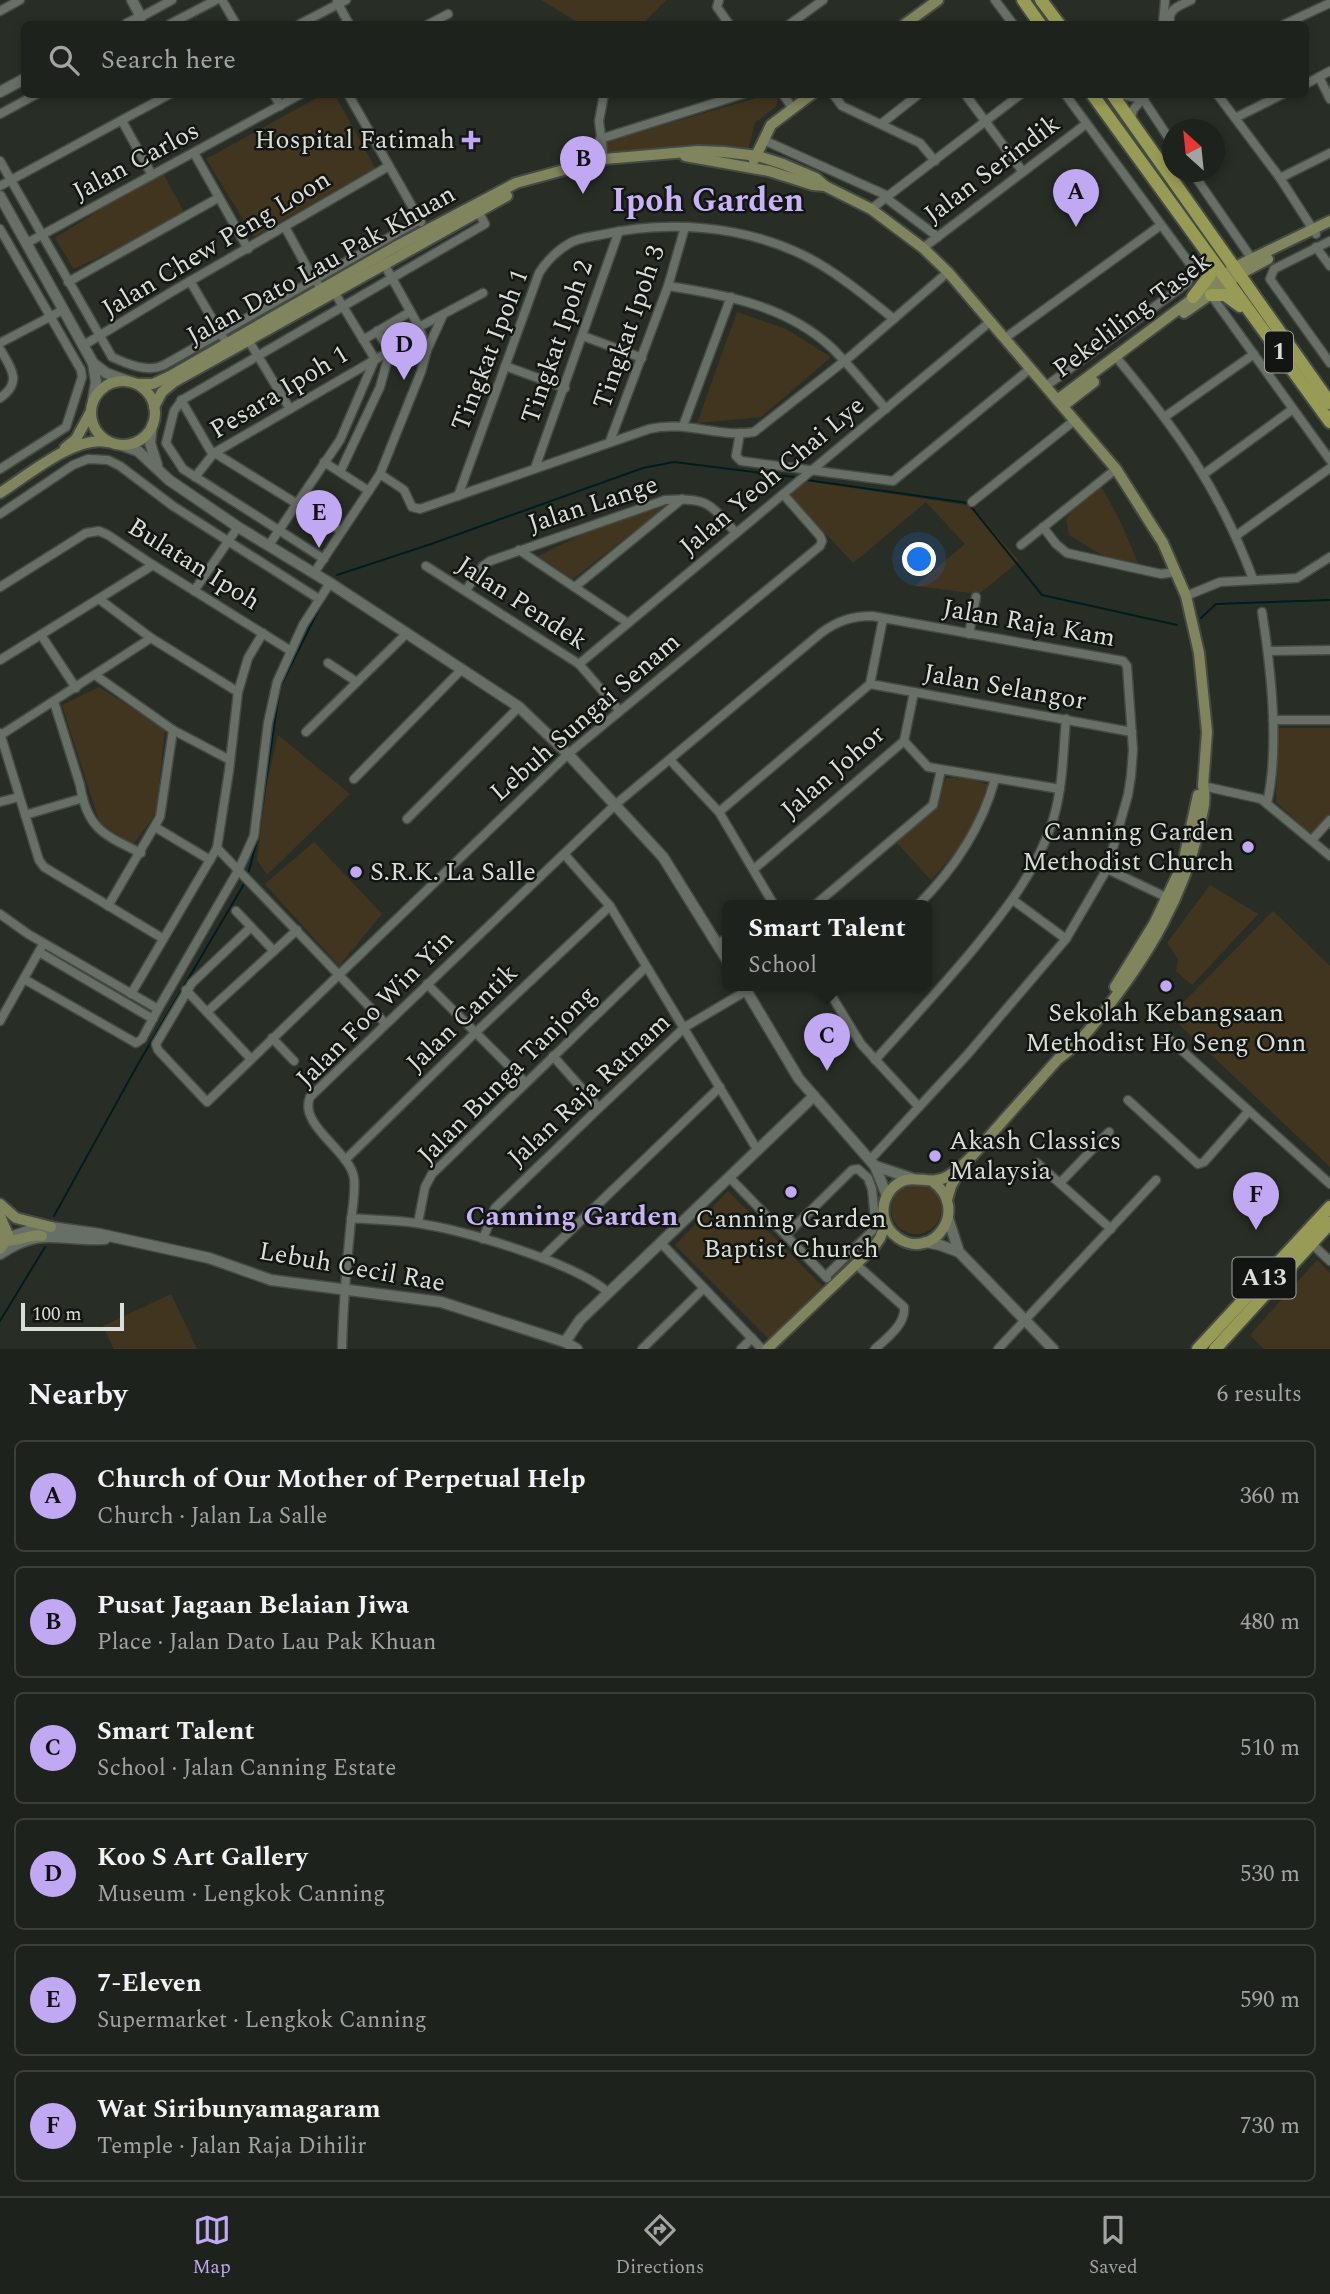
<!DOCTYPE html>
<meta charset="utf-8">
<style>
body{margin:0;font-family:Spectral,serif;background:#2b2f29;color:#f1f3f6}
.compass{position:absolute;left:1162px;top:119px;width:63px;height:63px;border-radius:50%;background:#1e221c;box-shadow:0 4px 10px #0003;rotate:333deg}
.scale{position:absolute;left:21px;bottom:18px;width:103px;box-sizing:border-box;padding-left:7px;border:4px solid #daded9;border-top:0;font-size:19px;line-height:24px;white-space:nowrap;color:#daded9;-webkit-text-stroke:5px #121512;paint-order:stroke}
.you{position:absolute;left:920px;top:560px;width:24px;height:24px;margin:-18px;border:5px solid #fff;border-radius:50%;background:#1a73e8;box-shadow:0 0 0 10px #1a73e833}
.badge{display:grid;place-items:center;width:46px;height:46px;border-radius:50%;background:#c0a8f3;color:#111;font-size:23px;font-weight:700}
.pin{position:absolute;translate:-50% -58px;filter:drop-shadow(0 2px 4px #0008)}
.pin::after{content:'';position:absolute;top:37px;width:24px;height:21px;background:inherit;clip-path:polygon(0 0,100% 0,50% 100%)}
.popup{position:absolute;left:722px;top:900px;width:210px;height:91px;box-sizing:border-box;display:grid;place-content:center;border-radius:10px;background:#1e221c;filter:drop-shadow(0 2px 5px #0005);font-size:23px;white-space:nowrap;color:#a1a4a3}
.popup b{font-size:26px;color:#f1f3f6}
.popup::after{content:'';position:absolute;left:50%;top:100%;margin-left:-14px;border:14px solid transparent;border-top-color:#1e221c}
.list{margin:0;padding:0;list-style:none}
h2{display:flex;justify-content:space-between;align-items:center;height:91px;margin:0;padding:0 28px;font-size:30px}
h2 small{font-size:23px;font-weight:400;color:#a1a4a3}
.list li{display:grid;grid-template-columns:46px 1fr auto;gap:21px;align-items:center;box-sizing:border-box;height:112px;margin:0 14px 14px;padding:0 14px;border:2px solid #3c3f3b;border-radius:10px}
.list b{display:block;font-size:26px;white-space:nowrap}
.list p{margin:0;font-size:23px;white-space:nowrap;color:#a1a4a3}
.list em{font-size:23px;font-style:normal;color:#a1a4a3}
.icon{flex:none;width:38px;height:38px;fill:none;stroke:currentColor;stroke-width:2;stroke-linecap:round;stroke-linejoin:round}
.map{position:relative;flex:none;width:1330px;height:1349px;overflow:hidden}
.search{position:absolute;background:#1e221c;box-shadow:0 4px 10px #0003;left:21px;right:21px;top:21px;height:77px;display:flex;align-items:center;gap:18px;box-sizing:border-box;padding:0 24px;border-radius:10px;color:#a1a4a3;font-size:26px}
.sheet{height:847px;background:#1e221c}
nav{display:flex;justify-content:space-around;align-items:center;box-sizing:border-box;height:98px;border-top:2px solid #3c3f3b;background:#1e221c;font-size:19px;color:#a1a4a3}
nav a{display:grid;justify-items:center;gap:4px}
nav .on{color:#c0a8f3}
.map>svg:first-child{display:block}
</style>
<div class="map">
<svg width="1330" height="1349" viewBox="0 0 1330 1349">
<rect width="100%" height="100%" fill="#282e26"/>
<g fill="#423520">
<polygon points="541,0 666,0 642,24 581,24"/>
<polygon points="322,95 335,95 375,168 254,237 206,159"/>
<polygon points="759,95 775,95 778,98 776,106 755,123 748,150 694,146 607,153 604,142 753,99"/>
<polygon points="162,171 186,216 74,269 55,238"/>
<polygon points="737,312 786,329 831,357 761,417 697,423"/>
<polygon points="806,481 971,506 1019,561 979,594 915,586 965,544 926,502 853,563 789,494"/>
<polygon points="1101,486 1120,521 1138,563 1105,557 1069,535 1066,519 1082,497"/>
<polygon points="665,507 573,579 538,556 610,521"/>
<polygon points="99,687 165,729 156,813 133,845 100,824 62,705"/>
<polygon points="1278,728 1330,728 1330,815 1311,834 1276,802"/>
<polygon points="278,735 350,794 267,875 257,860 267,783"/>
<polygon points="947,778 969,778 989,785 976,820 964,843 931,880 896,842 938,802 941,787"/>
<polygon points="314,842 382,914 339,966 265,884"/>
<polygon points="1210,885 1258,914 1192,985 1176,971 1178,959 1167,943"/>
<polygon points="1273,911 1330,966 1330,1167 1170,1016"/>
<circle cx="916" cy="1209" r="25"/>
<polygon points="728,1191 822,1286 769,1339 675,1245"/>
<polygon points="1317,1260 1330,1273 1330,1349 1264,1349 1250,1335"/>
<polygon points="171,1294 197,1349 114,1349 103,1326"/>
</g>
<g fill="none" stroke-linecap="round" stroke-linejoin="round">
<g stroke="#001c1f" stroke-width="2">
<polyline points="807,480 968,503 1042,595 1177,625"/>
<polyline points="337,575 431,544 643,468 674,462 794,477"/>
<polyline points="1201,618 1216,604 1330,600"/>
<polyline points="258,834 280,687 322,603"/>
<polyline points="249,871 257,840"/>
<polyline points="54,1216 138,1064 244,884"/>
<polyline points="0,1321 45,1247"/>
</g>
<g stroke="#454a44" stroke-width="11">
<g id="minor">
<polyline points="222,0 236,24"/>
<polyline points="719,0 717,7 729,24"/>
<polyline points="995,0 1013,24"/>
<polyline points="337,2 349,24"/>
<polyline points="0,11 20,0"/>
<polyline points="141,17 172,0"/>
<polyline points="170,24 216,0"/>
<polyline points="300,24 346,0"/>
<polyline points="429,24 448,14"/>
<polyline points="790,24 823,0"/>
<polyline points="1163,24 1165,0"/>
<path d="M1170,24C1167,9 1179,6 1191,0"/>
<polyline points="1285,24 1330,3"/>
<polyline points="1319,77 1330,99"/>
<polyline points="1306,84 1330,71"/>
<polyline points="274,94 280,106"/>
<polyline points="348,94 421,222"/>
<polyline points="604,94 599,121 604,159"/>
<polyline points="783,94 793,109"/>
<polyline points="833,94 842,106 920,143 935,161"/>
<polyline points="965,94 1023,172"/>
<polyline points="1118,94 1143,99"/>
<polyline points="1217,94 1280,178 1316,234"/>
<polyline points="1143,99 1172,143"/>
<polyline points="0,114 37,94"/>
<polyline points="1235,118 1283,94"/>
<polyline points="1131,119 1133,110 1145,96"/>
<polyline points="122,121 152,175"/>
<polyline points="881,124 919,94"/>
<polyline points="600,139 743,94"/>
<polyline points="768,142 888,196"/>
<polyline points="194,153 248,249"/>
<path d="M0,161L112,357C127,364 148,373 164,365L420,220"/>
<polyline points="1192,172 1252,259"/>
<polyline points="1280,178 1330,153"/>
<polyline points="0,186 170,94"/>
<polyline points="886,198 938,237"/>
<polyline points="871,209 1021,94"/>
<polyline points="285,227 314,280 318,284"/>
<polyline points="0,229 81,370 82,377 66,427 0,469"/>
<polyline points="1330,241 1274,269 1270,279 1330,363"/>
<polyline points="27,243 301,94"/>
<polyline points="1316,247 1330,266"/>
<polyline points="923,248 1086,124"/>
<polyline points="190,281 227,344 231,342"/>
<polyline points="68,282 218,198"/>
<path d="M668,286C727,295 787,306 832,348C851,367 868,388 886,409"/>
<polyline points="333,290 375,359"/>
<polyline points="1211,295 1330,460"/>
<polyline points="419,327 483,293"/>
<polyline points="583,336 642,358"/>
<polyline points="247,338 290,409"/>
<polyline points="1005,338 1161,225"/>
<polyline points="363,340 410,312"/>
<polyline points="0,343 63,310"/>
<polyline points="84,345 173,291 389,166"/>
<path d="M0,349C11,368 23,382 0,398"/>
<polyline points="427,350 443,315"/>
<path d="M1116,357C1177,430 1219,488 1253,579"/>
<polyline points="505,366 565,388"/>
<polyline points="1046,386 1187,283 1192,272 1190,264 1065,94"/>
<polyline points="181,400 210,450 341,531"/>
<polyline points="1166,416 1254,354"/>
<polyline points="683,426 731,297"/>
<polyline points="740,433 736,456 741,461 893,481 1031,368"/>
<polyline points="610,441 668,286 685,227"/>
<polyline points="324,462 369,491"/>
<polyline points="535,468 619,231"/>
<polyline points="340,472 380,387 390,351 377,331"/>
<path d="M380,474L404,490L412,507L420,509L649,429C685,420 719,438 754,432L852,355L948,272"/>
<polyline points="1204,474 1293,409"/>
<polyline points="195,477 214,453 390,351"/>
<path d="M458,496L539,273C546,262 558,250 570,243C578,238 590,237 600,235C667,220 741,225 803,255C837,272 865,296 894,319"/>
<polyline points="972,502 1075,420"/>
<polyline points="0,514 73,465 88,459 108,460 120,466 173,506 319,599"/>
<polyline points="1043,527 1056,544 1067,553 1161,574 1176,572"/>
<polyline points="1237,535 1330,468"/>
<polyline points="269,545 340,440 375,359"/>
<polyline points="1021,545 1116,469"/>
<polyline points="519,550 628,623"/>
<polyline points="324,559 183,469 166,443 174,411 182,400 485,224 478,211"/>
<polyline points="426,566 579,664 619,710"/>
<polyline points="314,573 380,474 421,372 427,350 419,327 383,262"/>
<polyline points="576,586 682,499"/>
<polyline points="0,587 86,533 99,531 108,535 153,565 291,651"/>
<path d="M466,590L483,566L490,561L665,500C708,497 709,503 736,533"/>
<polyline points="194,591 238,527"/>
<polyline points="1186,596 1220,582 1297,578 1330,557"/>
<polyline points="99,599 151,638 238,692"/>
<path d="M1262,612C1271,669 1280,747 1267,803"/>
<polyline points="969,634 976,597"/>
<polyline points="41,635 76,688"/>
<polyline points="1268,651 1330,650"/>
<polyline points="0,660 153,565"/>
<polyline points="328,663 357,682"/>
<polyline points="579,664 991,321"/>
<polyline points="95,675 173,730 230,760"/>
<polyline points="870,684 1132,732"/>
<path d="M54,702L80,785C87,829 104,835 141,853"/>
<polyline points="1273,720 1330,720"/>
<polyline points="306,732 406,634"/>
<polyline points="0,733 39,860 44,867 162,938"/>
<polyline points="1,735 151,638"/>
<polyline points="904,741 928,767 1060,789"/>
<polyline points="670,760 719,812 774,905"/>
<polyline points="354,779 462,669"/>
<polyline points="1203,786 1261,799 1330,856"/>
<polyline points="0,802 19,797"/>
<polyline points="719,812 870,684 883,619"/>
<polyline points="25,815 83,798"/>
<polyline points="407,819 519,707"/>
<polyline points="155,827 210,860"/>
<polyline points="1312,840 1330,820"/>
<polyline points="217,848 385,1023"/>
<polyline points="564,854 610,906 758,1151"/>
<polyline points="754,869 904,741 914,692"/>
<polyline points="1107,869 1168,898"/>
<polyline points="1013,900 1066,939"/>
<polyline points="815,905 933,805 941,770"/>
<path d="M918,905C953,870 982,827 995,779"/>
<polyline points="108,906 160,817 173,730"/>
<polyline points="236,911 274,951"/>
<polyline points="0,914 28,934 158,1009 239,869 254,836 268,723 277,682 303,625 330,583"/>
<polyline points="251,927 192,983 156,1044 158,1050 207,1102 568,754 820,546 822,541 820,536 783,494"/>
<polyline points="718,944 727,938"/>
<polyline points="39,952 153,1019"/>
<polyline points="24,979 136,1043 142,1039 158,1009"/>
<polyline points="427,984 525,1082"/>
<polyline points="825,985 861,1044 919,1107"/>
<polyline points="186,990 251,1059"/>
<polyline points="131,994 217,848 229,771 238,692 248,658 263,633"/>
<polyline points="207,1012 297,930"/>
<polyline points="0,1021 41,948"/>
<polyline points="1166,1036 1330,1184"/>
<polyline points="272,1038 294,1061"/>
<polyline points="553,1056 599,1108"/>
<path d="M875,1060C907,1025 940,989 971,952C1005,911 1037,871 1053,820C1063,788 1063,752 1066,719"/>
<polyline points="1128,1100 1198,1164 1204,1162 1248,1112"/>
<polyline points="345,1160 474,1034 610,906"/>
<polyline points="1037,1163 1111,1229"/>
<polyline points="729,1177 827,1278"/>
<polyline points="1060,1183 1109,1132"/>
<path d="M351,1218C372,1220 395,1220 416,1223C463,1230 574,1262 609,1293"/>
<polyline points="418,1223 425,1187 432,1174 646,967"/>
<polyline points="786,1235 852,1170 858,1169 868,1178 872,1189 875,1219 872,1231 826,1276"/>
<polyline points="483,1239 495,1208 599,1108 685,1027 746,991"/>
<polyline points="661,1243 762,1349"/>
<polyline points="1311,1243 1330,1261"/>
<polyline points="542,1258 720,1087"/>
<path d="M859,1267L904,1307C906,1324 887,1338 875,1349"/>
<path d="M342,1349C343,1309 346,1271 350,1231C351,1215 356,1194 354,1178C350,1151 298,1125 310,1097L616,804L821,633C837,621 852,616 872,616L1123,661L1127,666L1133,750L1131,776L1128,795L1107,869L1066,939L967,1055L870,1160"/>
<polyline points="642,1349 704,1288"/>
<polyline points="741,1349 752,1338"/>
<polyline points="998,1349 1156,1180"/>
</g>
</g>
<g stroke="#454a44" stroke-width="13">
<g id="tertiary">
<polyline points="127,24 141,17 132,0"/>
<polyline points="0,92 24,79"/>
<polyline points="0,196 93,363 106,373 128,381"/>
<polyline points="93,363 96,382 93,400"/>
<polyline points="152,425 150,443 157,465"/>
<polyline points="121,445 138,451 169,480 238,527 330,583 519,707 568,754 663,857 727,960"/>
<polyline points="743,985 799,1079 814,1096 875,1166 911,1178"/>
<polyline points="875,1166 887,1196"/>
<polyline points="948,1218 959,1252 1053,1349"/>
<polyline points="8,1238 30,1230 51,1227 100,1234 209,1258 271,1280 441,1302 565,1342 577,1349"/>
<polyline points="925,1242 940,1245 959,1252"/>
<path d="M0,1254C43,1225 60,1242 105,1239"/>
<polyline points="565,1342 580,1320 814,1096"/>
</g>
</g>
<g stroke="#454a44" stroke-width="14">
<g id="secondary">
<polyline points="905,24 938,0"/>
<polyline points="685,156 769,171 813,185 825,186"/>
<polyline points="754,160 771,125 812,94"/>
<polyline points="1184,313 1240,274 1268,259"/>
<circle cx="123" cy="413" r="32"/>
<path d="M137,384H153L170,376L395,247L516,183L604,159L698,151L724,152L758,156L783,164L816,178L825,186L871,209L923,248L948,272L1116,469L1163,543L1186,596L1199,653L1207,732L1203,786C1207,800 1202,814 1199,828C1183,897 1149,954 1106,1009C1092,1027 1077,1046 1058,1059C1037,1083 1015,1107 994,1131C980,1147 967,1164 948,1176C928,1189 909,1167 890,1191C879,1206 882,1227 898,1238C933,1262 971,1209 932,1181"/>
<polyline points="1057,400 1235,267 1330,221"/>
<polyline points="1063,406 1094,382"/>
<polyline points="154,407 162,392 174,382 507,196"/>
<polyline points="65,448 76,439 90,413"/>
<path d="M0,493C27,476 75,435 107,442"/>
<polyline points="1185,854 1198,795"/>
<polyline points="1115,987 1154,924 1177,876"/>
<polyline points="947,1200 951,1186 961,1169"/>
<polyline points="0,1204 16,1218 51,1227"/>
<polyline points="0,1216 9,1237 0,1249"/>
<path d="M0,1231L4,1240C18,1243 29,1233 42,1236"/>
<polyline points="767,1349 874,1247 880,1238 886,1224"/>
</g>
</g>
<g stroke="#454a44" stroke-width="16">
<g id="primary">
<polyline points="1023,0 1040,24"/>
<polyline points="1041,0 1059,24"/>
<polyline points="1092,94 1330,422"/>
<polyline points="1112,94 1330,403"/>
<polyline points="1211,295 1225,295 1240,306"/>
<polyline points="1193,297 1210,275 1206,258"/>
<polyline points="1198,1349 1330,1207"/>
<polyline points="1215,1349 1330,1223"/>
</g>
</g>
<use href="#minor" stroke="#686f67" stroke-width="8"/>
<use href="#tertiary" stroke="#686f67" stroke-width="10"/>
<use href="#secondary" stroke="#80855e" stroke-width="10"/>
<use href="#primary" stroke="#989b55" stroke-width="12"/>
</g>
<g fill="#c0a8f3" stroke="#121512" stroke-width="2.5">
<path d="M467.5 129.5h7v7h7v7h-7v7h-7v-7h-7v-7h7z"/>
<circle cx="1248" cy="847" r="7"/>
<circle cx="356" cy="872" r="7"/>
<circle cx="1166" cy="986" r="7"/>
<circle cx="935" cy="1156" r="7"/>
<circle cx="791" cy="1192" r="7"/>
</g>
<g text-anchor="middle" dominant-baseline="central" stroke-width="5" stroke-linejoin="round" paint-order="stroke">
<g fill="#121512" stroke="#9ea29d" stroke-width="2">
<rect x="1265" y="331.5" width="28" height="41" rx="5"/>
<rect x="1232.5" y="1257.5" width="63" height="41" rx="5"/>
</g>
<g font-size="24" font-weight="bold" fill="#daded9">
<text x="1279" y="352">1</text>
<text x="1264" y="1278">A13</text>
</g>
<g font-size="26" fill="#daded9" stroke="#121512" text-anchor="end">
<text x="455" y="140">Hospital Fatimah</text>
<text x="1234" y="832">Canning Garden<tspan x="1234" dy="30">Methodist Church</tspan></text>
<text x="370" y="872" text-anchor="start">S.R.K. La Salle</text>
<text x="1166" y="1013" text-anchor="middle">Sekolah Kebangsaan<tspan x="1166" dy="30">Methodist Ho Seng Onn</tspan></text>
<text x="949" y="1141" text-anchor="start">Akash Classics<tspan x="949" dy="30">Malaysia</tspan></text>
<text x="791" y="1219" text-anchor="middle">Canning Garden<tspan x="791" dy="30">Baptist Church</tspan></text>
</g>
<g font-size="26" fill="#daded9" stroke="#121512">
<text transform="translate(136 161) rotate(-28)">Jalan Carlos</text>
<text transform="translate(992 169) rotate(-37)">Jalan Serindik</text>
<text transform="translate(216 244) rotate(-31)">Jalan Chew Peng Loon</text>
<text transform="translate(321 265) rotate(-29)">Jalan Dato Lau Pak Khuan</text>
<text transform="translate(1132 315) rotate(-37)">Pekeliling Tasek</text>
<text transform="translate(629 327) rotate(-71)">Tingkat Ipoh 3</text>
<text transform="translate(557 342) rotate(-71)">Tingkat Ipoh 2</text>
<text transform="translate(490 350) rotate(-69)">Tingkat Ipoh 1</text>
<text transform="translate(279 392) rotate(-31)">Pesara Ipoh 1</text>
<text transform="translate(772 476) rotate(-40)">Jalan Yeoh Chai Lye</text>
<text transform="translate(593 504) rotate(-18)">Jalan Lange</text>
<text transform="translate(194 564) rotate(32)">Bulatan Ipoh</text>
<text transform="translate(522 603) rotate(33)">Jalan Pendek</text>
<text transform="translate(1029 623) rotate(10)">Jalan Raja Kam</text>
<text transform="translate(1005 687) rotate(10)">Jalan Selangor</text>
<text transform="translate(585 717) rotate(-41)">Lebuh Sungai Senam</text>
<text transform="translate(833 772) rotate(-41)">Jalan Johor</text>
<text transform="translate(375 1009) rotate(-45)">Jalan Foo Win Yin</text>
<text transform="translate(462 1018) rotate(-44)">Jalan Cantik</text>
<text transform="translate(507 1075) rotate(-45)">Jalan Bunga Tanjong</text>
<text transform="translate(589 1090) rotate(-43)">Jalan Raja Ratnam</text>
<text transform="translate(352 1267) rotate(10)">Lebuh Cecil Rae</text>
</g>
<g font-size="28" font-weight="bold" fill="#c8b2f8" stroke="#121512">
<text x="572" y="1216">Canning Garden</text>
</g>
<g font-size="33" font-weight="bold" fill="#c8b2f8" stroke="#121512">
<text x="708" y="201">Ipoh Garden</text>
</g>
</g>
</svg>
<svg class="compass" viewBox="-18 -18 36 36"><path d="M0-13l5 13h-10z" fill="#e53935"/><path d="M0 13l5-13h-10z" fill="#a1a4a3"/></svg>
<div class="scale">100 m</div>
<div class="you"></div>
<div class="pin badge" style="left:1076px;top:227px">A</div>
<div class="pin badge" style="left:583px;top:194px">B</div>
<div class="pin badge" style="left:827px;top:1071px">C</div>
<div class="popup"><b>Smart Talent</b>School</div>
<div class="pin badge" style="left:404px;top:380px">D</div>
<div class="pin badge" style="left:319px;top:548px">E</div>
<div class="pin badge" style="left:1256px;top:1230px">F</div>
<div class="search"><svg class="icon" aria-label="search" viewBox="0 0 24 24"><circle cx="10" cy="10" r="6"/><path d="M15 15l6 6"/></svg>Search here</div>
</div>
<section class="sheet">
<h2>Nearby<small>6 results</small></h2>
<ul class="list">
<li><span class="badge">A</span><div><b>Church of Our Mother of Perpetual Help</b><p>Church · Jalan La Salle</p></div><em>360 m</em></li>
<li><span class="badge">B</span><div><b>Pusat Jagaan Belaian Jiwa</b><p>Place · Jalan Dato Lau Pak Khuan</p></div><em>480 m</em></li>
<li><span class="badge">C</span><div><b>Smart Talent</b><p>School · Jalan Canning Estate</p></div><em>510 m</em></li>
<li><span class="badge">D</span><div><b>Koo S Art Gallery</b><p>Museum · Lengkok Canning</p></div><em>530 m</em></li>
<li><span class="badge">E</span><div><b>7-Eleven</b><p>Supermarket · Lengkok Canning</p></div><em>590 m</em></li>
<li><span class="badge">F</span><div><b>Wat Siribunyamagaram</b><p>Temple · Jalan Raja Dihilir</p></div><em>730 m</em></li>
</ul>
</section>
<nav>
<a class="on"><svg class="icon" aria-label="map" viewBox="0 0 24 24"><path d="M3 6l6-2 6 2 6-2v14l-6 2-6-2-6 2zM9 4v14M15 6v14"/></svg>Map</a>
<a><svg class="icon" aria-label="directions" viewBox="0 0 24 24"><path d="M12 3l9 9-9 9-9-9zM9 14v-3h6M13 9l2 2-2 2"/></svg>Directions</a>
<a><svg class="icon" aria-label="saved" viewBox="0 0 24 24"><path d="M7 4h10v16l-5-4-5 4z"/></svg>Saved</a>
</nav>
